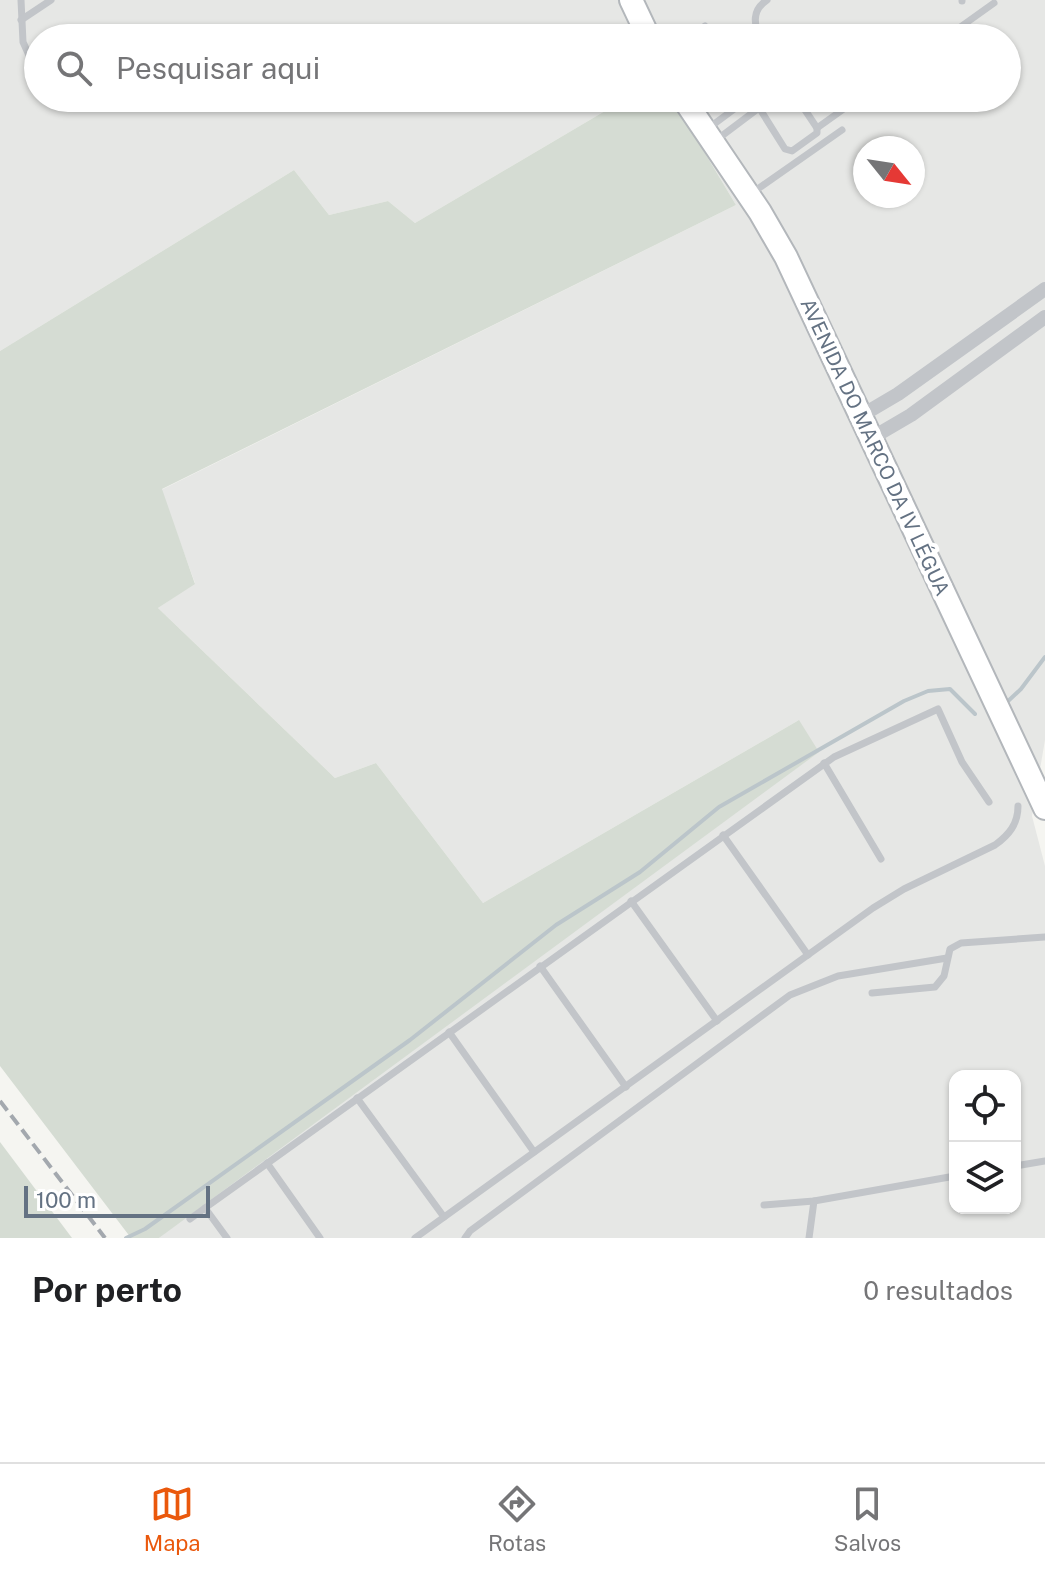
<!DOCTYPE html>
<html lang="pt">
<meta charset="utf-8">
<style>
body{margin:0;font-family:"Public Sans",sans-serif;background:#f2f2f2;color:#202124}
.controls{position:absolute;right:24px;bottom:24px;display:grid;overflow:hidden;border-radius:16px;box-shadow:0 2px 6px #0004}
.controls button{width:72px;height:72px;display:grid;place-items:center;padding:0;border:0;border-bottom:2px solid #e0e0e0;background:#fff;color:#202124;font:40px sans-serif}
.compass{position:absolute;left:853px;top:136px;width:72px;height:72px;border-radius:50%;background:#fff;box-shadow:0 2px 6px #0004;rotate:120deg}
.scale{position:absolute;left:24px;bottom:20px;width:186px;box-sizing:border-box;padding-left:8px;border:4px solid #647283;border-top:0;font-size:22px;line-height:28px;white-space:nowrap;color:#647283;-webkit-text-stroke:6px #fff;paint-order:stroke}
.list{margin:0;padding:0;list-style:none}
h2{display:flex;justify-content:space-between;align-items:center;height:104px;margin:0;padding:0 32px;font-size:34px}
h2 small{font-size:26px;font-weight:400;color:#757577}
.icon{flex:none;width:44px;height:44px;fill:none;stroke:currentColor;stroke-width:2;stroke-linecap:round;stroke-linejoin:round}
.map{position:relative;flex:none;width:1045px;height:1238px;overflow:hidden}
.search{position:absolute;background:#fff;box-shadow:0 2px 6px #0004;left:24px;right:24px;top:24px;height:88px;display:flex;align-items:center;gap:20px;box-sizing:border-box;padding:0 28px;border-radius:44px;color:#757577;font-size:30px}
.sheet{height:224px;background:#fff}
nav{display:flex;justify-content:space-around;align-items:center;box-sizing:border-box;height:112px;border-top:2px solid #e0e0e0;background:#fff;font-size:22px;color:#757577}
nav a{display:grid;justify-items:center;gap:4px}
nav .on{color:#ea580c}
.map>svg:first-child{display:block}
</style>
<div class="map">
<svg width="1045" height="1238" viewBox="0 0 1045 1238">
<rect width="100%" height="100%" fill="#f5f5f1"/>
<path fill="#e6e7e5" fill-rule="evenodd" d="M0,0H1045V740L1032,816L1045,866V1238H159L799,720L483,903L376,763L335,778L158,608L195,583L161,490L736,205L672,98H1007V38H38V98H627L415,223L388,201L329,215L294,170L0,351ZM865,148H913V196H865ZM955,1076H1015V1208H955Z"/>
<g fill="#d5dcd3">
<polygon points="627,98 672,98 736,205 162,489 195,584 158,608 335,778 376,763 483,903 799,720 819,752 159,1238 131,1238 0,1066 0,351 294,170 329,215 388,201 415,223"/>
<polygon points="0,1142 72,1238 0,1238"/>
</g>
<g fill="none" stroke-linecap="round" stroke-linejoin="round">
<g stroke="#bbc5ca" stroke-width="4">
<polyline points="1006,703 1021,689 1045,657"/>
<polyline points="126,1238 145,1229 410,1040 556,925 640,872 719,807 904,701 928,691 950,689 975,714"/>
</g>
<g stroke="#b3b7bb" stroke-width="26">
<g id="primary">
<polyline points="631,0 649,38"/>
<polyline points="683,98 760,212 786,257 1045,808"/>
</g>
</g>
<g stroke="#c2c5c9" stroke-width="7">
<polyline points="21,0 23,42 37,73"/>
<polyline points="962,0 962,1"/>
<polyline points="21,20 51,0"/>
<polyline points="705,26 713,38"/>
<path d="M761,38C753,24 752,10 767,0"/>
<polyline points="945,38 994,3"/>
<polyline points="753,98 785,149 792,151 817,133 817,128 797,98"/>
<polyline points="817,128 859,98"/>
<polyline points="706,130 749,98"/>
<polyline points="715,141 772,98"/>
<polyline points="752,193 842,130"/>
<polyline points="824,763 881,859"/>
<polyline points="723,835 808,955"/>
<polyline points="631,901 717,1021"/>
<polyline points="540,966 626,1087"/>
<polyline points="872,993 935,987 944,976 950,949 961,943 1045,937"/>
<polyline points="449,1032 534,1152"/>
<polyline points="357,1098 444,1217"/>
<polyline points="267,1163 320,1238"/>
<polyline points="1015,1166 1045,1161"/>
<polyline points="764,1205 814,1201 955,1176"/>
<polyline points="190,1219 205,1208"/>
<polyline points="227,1238 205,1208 834,757 938,709 962,762 989,802"/>
<path d="M415,1238L873,908L904,889L995,845C1009,835 1018,824 1018,806"/>
<polyline points="465,1238 470,1231 790,995 838,976 947,958"/>
<polyline points="809,1238 814,1201"/>
</g>
<g stroke="#c2c5c9" stroke-width="14">
<polyline points="859,417 898,394 1045,289"/>
<polyline points="870,439 911,415 1045,317"/>
</g>
<use href="#primary" stroke="#fff" stroke-width="22"/>
<polyline stroke="#a3a8ae" stroke-width="4" stroke-dasharray="12 6" stroke-linecap="butt" points="0,1101 105,1238"/>
</g>
<g text-anchor="middle" dominant-baseline="central" stroke-width="8" stroke-linejoin="round" paint-order="stroke">
<g font-size="20" fill="#647283" stroke="#fff">
<text transform="translate(875 447) rotate(65)">AVENIDA DO MARCO DA IV LÉGUA</text>
</g>
</g>
</svg>
<div class="controls">
<button><svg class="icon" aria-label="locate" viewBox="0 0 24 24"><circle cx="12" cy="12" r="6"/><path d="M12 2v4M12 18v4M2 12h4M18 12h4"/></svg></button>
<button><svg class="icon" aria-label="layers" viewBox="0 0 24 24"><path d="M12 4l9 5-9 5-9-5zM3 14l9 5 9-5"/></svg></button>
</div>
<svg class="compass" viewBox="-18 -18 36 36"><path d="M0-13l5 13h-10z" fill="#e53935"/><path d="M0 13l5-13h-10z" fill="#757577"/></svg>
<div class="scale">100 m</div>
<div class="search"><svg class="icon" aria-label="search" viewBox="0 0 24 24"><circle cx="10" cy="10" r="6"/><path d="M15 15l6 6"/></svg>Pesquisar aqui</div>
</div>
<section class="sheet">
<h2>Por perto<small>0 resultados</small></h2>
<ul class="list">
</ul>
</section>
<nav>
<a class="on"><svg class="icon" aria-label="map" viewBox="0 0 24 24"><path d="M3 6l6-2 6 2 6-2v14l-6 2-6-2-6 2zM9 4v14M15 6v14"/></svg>Mapa</a>
<a><svg class="icon" aria-label="directions" viewBox="0 0 24 24"><path d="M12 3l9 9-9 9-9-9zM9 14v-3h6M13 9l2 2-2 2"/></svg>Rotas</a>
<a><svg class="icon" aria-label="saved" viewBox="0 0 24 24"><path d="M7 4h10v16l-5-4-5 4z"/></svg>Salvos</a>
</nav>
